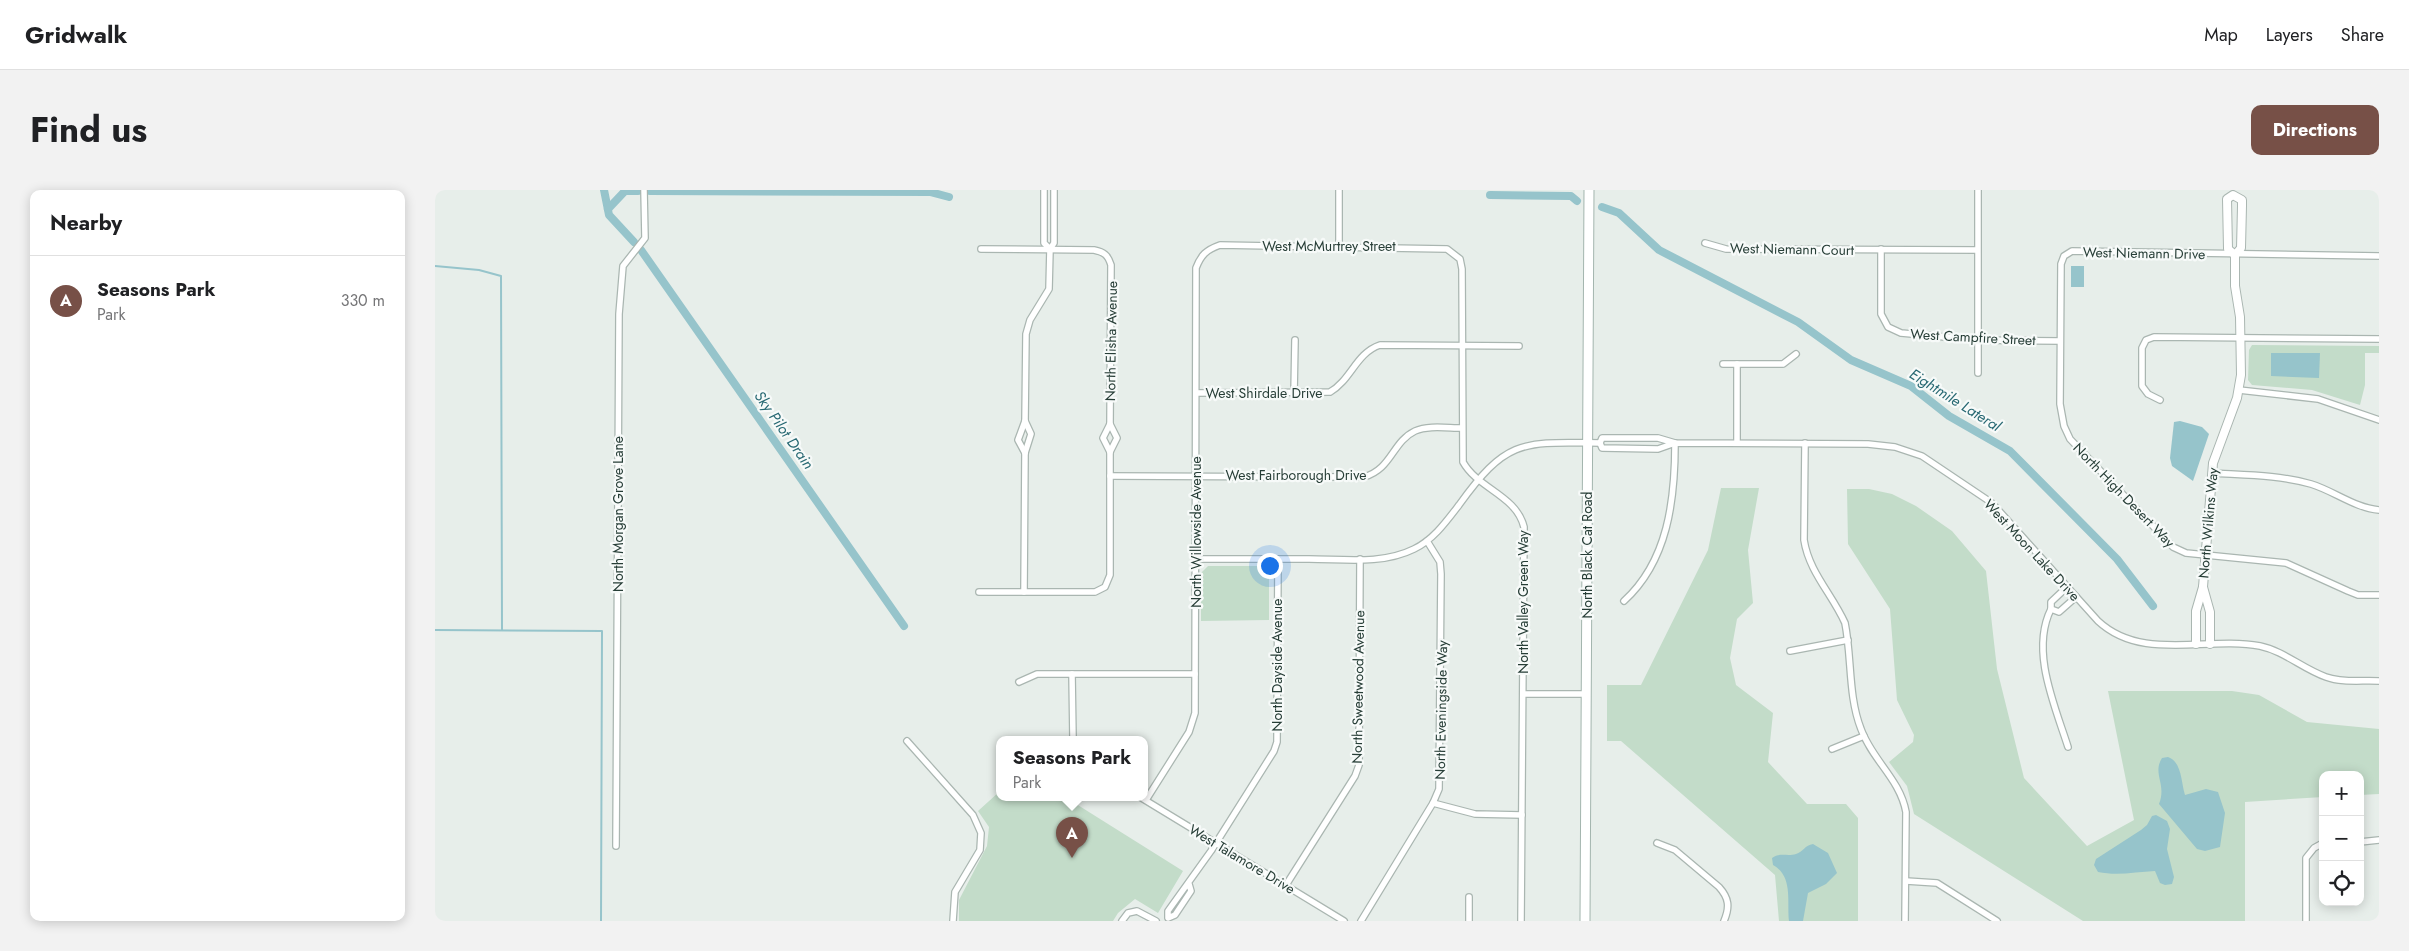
<!DOCTYPE html>
<meta charset="utf-8">
<style>
body{margin:0;font-family:Jost,sans-serif;background:#f2f2f2;color:#202124}
.controls{position:absolute;right:15px;bottom:15px;display:grid;overflow:hidden;border-radius:10px;box-shadow:0 2px 12px #0003}
.controls button{width:45px;height:45px;display:grid;place-items:center;padding:0;border:0;border-bottom:1px solid #e0e0e0;background:#fff;color:#202124;font:25px sans-serif}
.you{position:absolute;left:834px;top:375px;width:18px;height:18px;margin:-12px;border:4px solid #fff;border-radius:50%;background:#1a73e8;box-shadow:0 0 0 8px #1a73e833}
.badge{display:grid;place-items:center;width:32px;height:32px;border-radius:50%;background:#775047;color:#fff;font-size:16px;font-weight:700}
.pin{position:absolute;translate:-50% -41px;filter:drop-shadow(0 1px 2px #0008)}
.pin::after{content:'';position:absolute;top:26px;width:18px;height:15px;background:inherit;clip-path:polygon(0 0,100% 0,50% 100%)}
.popup{position:absolute;left:561px;top:546px;width:152px;height:65px;box-sizing:border-box;display:grid;place-content:center;border-radius:10px;background:#fff;filter:drop-shadow(0 1px 4px #0005);font-size:16px;white-space:nowrap;color:#757577}
.popup b{font-size:19px;color:#202124}
.popup::after{content:'';position:absolute;left:50%;top:100%;margin-left:-10px;border:10px solid transparent;border-top-color:#fff}
.list{margin:0;padding:0;list-style:none}
h2{display:flex;justify-content:space-between;align-items:center;height:65px;margin:0;padding:0 20px;font-size:21px}
h2 small{font-size:16px;font-weight:400;color:#757577}
.list li{display:grid;grid-template-columns:32px 1fr auto;gap:15px;align-items:center;box-sizing:border-box;height:90px;padding:0 20px;border-top:1px solid #e0e0e0}
.list b{display:block;font-size:19px;white-space:nowrap}
.list p{margin:0;font-size:16px;white-space:nowrap;color:#757577}
.list em{font-size:16px;font-style:normal;color:#757577}
.icon{flex:none;width:28px;height:28px;fill:none;stroke:currentColor;stroke-width:2;stroke-linecap:round;stroke-linejoin:round}
.map{position:relative;flex:none;width:1944px;height:731px;overflow:hidden;border-radius:10px}
header{display:flex;align-items:center;gap:30px;box-sizing:border-box;height:70px;padding:0 25px;background:#fff;border-bottom:1px solid #e0e0e0}
header strong{font-size:24px}
nav{display:flex;gap:28px;margin-inline-start:auto;font-size:18px}
.intro{display:flex;align-items:center;justify-content:space-between;box-sizing:border-box;height:120px;padding:0 30px}
h1{margin:0;font-size:35px}
.button{padding:12px 22px;border-radius:10px;background:#775047;color:#fff;font-size:18px;font-weight:700}
main{display:flex;gap:30px;padding:0 30px}
aside{flex:1;background:#fff;border-radius:10px;box-shadow:0 2px 12px #0003}
.map>svg:first-child{display:block}
</style>
<header>
<strong>Gridwalk</strong>
<nav><a>Map</a><a>Layers</a><a>Share</a></nav>
</header>
<div class="intro"><h1>Find us</h1><a class="button">Directions</a></div>
<main>
<aside>
<h2>Nearby<small></small></h2>
<ul class="list">
<li><span class="badge">A</span><div><b>Seasons Park</b><p>Park</p></div><em>330 m</em></li>
</ul>
</aside>
<div class="map">
<svg width="1944" height="731" viewBox="0 0 1944 731">
<rect width="100%" height="100%" fill="#e7eeea"/>
<g fill="#c3dcc9">
<polygon points="1817,155 1944,156 1944,163 1930,163 1930,195 1925,215 1877,200 1817,195 1813,190 1814,160"/>
<polygon points="1286,298 1324,298 1313,360 1318,413 1302,429 1295,468 1301,495 1338,523 1333,572 1372,614 1411,614 1423,628 1423,731 1344,731 1340,685 1186,551 1172,551 1172,495 1206,495 1273,360"/>
<polygon points="1412,299 1434,299 1457,304 1481,316 1517,341 1551,381 1562,479 1589,588 1652,656 1699,630 1673,501 1797,501 1824,505 1872,532 1944,539 1944,604 1925,605 1925,585 1888,585 1888,607 1810,612 1810,731 1648,731 1479,624 1472,596 1454,572 1478,552 1479,545 1462,510 1455,419 1413,354"/>
<polygon points="773,376 827,376 834,383 834,430 766,431 766,383"/>
<polygon points="564,602 564,607 630,607 748,681 723,723 700,709 683,723 678,731 524,731 524,710 552,656 554,637 543,621"/>
</g>
<g fill="#96c4cb">
<rect x="1636" y="76" width="13" height="21"/>
<polygon points="1836,163 1885,163 1884,188 1836,186"/>
<polygon points="1745,231 1767,237 1774,244 1758,291 1737,276 1735,268 1739,232"/>
<path d="M1733,567C1747,572 1746,592 1750,605L1771,599L1783,602L1790,623L1785,657L1770,661L1762,659L1724,614C1732,594 1717,584 1727,568Z"/>
<path d="M1721,625L1732,631L1735,639L1732,659L1739,687L1737,694L1730,695L1725,693L1720,681C1701,682 1682,686 1663,682L1659,675L1661,669L1706,640L1712,635L1717,626Z"/>
<path d="M1378,654L1393,663L1402,683L1391,694L1373,703L1368,731H1354C1352,710 1358,686 1338,675L1337,668C1345,662 1352,667 1361,664C1368,662 1370,655 1378,654Z"/>
</g>
<g fill="none" stroke-linecap="round" stroke-linejoin="round">
<g stroke="#96c4cb" stroke-width="2">
<polyline points="0,76 44,80 66,86 67,440"/>
<polyline points="0,440 167,441 166,731"/>
</g>
<g stroke="#96c4cb" stroke-width="8">
<polyline points="169,0 174,25 199,52"/>
<polyline points="215,1 495,2 514,7"/>
<polyline points="1055,5 1136,6 1142,11"/>
<polyline points="1167,17 1184,23 1224,60 1363,132 1416,170 1476,196 1514,226 1575,261 1682,369 1718,416"/>
<polyline points="173,19 190,1 203,1"/>
<polyline points="206,60 469,436"/>
</g>
<g stroke="#aab6b1" stroke-width="8">
<g id="minor">
<polyline points="609,0 609,53 615,59 619,53 619,0"/>
<polyline points="1543,0 1543,183"/>
<polyline points="1270,53 1291,59 1542,60"/>
<polyline points="904,56 904,0"/>
<path d="M546,59L659,60C669,62 673,65 676,75L675,234L668,248L675,262"/>
<polyline points="1446,59 1446,124 1453,137 1466,143 1543,150 1625,151"/>
<polyline points="1944,66 1637,61 1629,66 1626,74 1625,214 1629,236 1635,249 1738,357 1751,363 1851,373 1913,401 1923,405 1944,405"/>
<polyline points="1288,174 1348,174 1361,164"/>
<polyline points="1302,174 1302,253"/>
<polyline points="1804,200 1883,209 1944,230"/>
<path d="M761,203L895,202C916,190 921,163 945,155L1084,156"/>
<polyline points="859,204 860,150"/>
<polyline points="1725,210 1713,204 1707,196 1707,158 1711,150 1719,147 1944,149"/>
<path d="M1240,253L1223,259L1167,258L1165,253L1167,248H1223L1240,253L1433,254L1460,257L1487,266L1557,313L1663,431C1707,472 1771,446 1825,456C1849,461 1868,479 1891,487C1907,493 1927,490 1944,491"/>
<path d="M1370,253L1369,350C1374,382 1397,404 1410,433C1417,468 1413,506 1426,539C1437,570 1465,589 1471,622L1470,731"/>
<polyline points="590,263 583,250 590,231 591,144 595,130 614,99 615,59"/>
<path d="M1777,283C1809,285 1845,285 1876,294C1899,301 1920,318 1944,320"/>
<path d="M675,286L929,287C957,279 957,252 980,241C993,235 1012,238 1027,238"/>
<path d="M761,369C798,369 836,369 874,369C908,369 947,375 979,359C998,350 1011,332 1024,315C1072,248 1088,252 1165,253"/>
<polyline points="1632,397 1616,412 1616,419 1624,422 1641,407"/>
<polyline points="544,402 660,402 670,397 675,385 675,262 682,248 675,234"/>
<polyline points="589,402 590,263 596,244 590,231"/>
<path d="M1189,411C1233,371 1240,310 1240,253"/>
<path d="M1616,419C1595,461 1620,516 1633,557"/>
<polyline points="1355,461 1413,450"/>
<polyline points="637,484 638,549"/>
<polyline points="584,492 602,484 760,484"/>
<polyline points="1088,504 1151,504"/>
<polyline points="472,551 538,625 546,643 545,660 520,702 518,731"/>
<polyline points="1397,559 1429,546"/>
<polyline points="705,607 909,731"/>
<path d="M711,610L754,542L760,523L761,78C766,65 771,60 785,55L1012,59L1025,69L1027,79L1028,272C1043,299 1081,305 1089,337L1086,731"/>
<polyline points="998,613 1040,624 1087,625"/>
<polyline points="1925,652 1944,650"/>
<path d="M1222,653L1240,660L1284,697C1294,708 1295,717 1289,731"/>
<polyline points="181,656 184,124 188,76 210,48 209,0"/>
<polyline points="1471,691 1502,693 1562,731"/>
<polyline points="754,694 756,701 740,725 733,728 733,721 776,661 839,561 842,552 843,369"/>
<polyline points="851,695 920,586 924,575 925,369"/>
<polyline points="687,731 693,723 702,721 721,731"/>
<polyline points="926,731 998,613 1004,599 1006,384 1005,372 992,351"/>
<polyline points="1034,731 1034,707"/>
<polyline points="1871,731 1871,668 1879,658 1888,653"/>
</g>
</g>
<g stroke="#aab6b1" stroke-width="10">
<g id="tertiary">
<polygon points="1798,5 1807,10 1807,16 1806,58 1800,65 1793,59 1792,9"/>
<polyline points="1768,397 1775,422 1775,454"/>
<polyline points="1761,454 1761,421 1768,397 1778,273 1802,208 1806,185 1805,127 1800,96 1800,65"/>
</g>
</g>
<g stroke="#a3b5ae" stroke-width="11">
<polyline id="secondary" points="1150,731 1154,0"/>
</g>
<use href="#minor" stroke="#fff" stroke-width="5.5"/>
<use href="#tertiary" stroke="#fff" stroke-width="8"/>
<use href="#secondary" stroke="#fff" stroke-width="9"/>
</g>
<g text-anchor="middle" dominant-baseline="central" stroke-width="4.5" stroke-linejoin="round" paint-order="stroke">
<g font-size="14" fill="#273e37" stroke="#f7faf9">
<text x="894" y="56">West McMurtrey Street</text>
<text transform="translate(1357 59) rotate(1)">West Niemann Court</text>
<text transform="translate(1709 63) rotate(1)">West Niemann Drive</text>
<text transform="translate(1538 147) rotate(3)">West Campfire Street</text>
<text transform="translate(676 151) rotate(-89)">North Elisha Avenue</text>
<text x="829" y="203">West Shirdale Drive</text>
<text x="861" y="285">West Fairborough Drive</text>
<text transform="translate(1689 305) rotate(46)">North High Desert Way</text>
<text transform="translate(183 324) rotate(-90)">North Morgan Grove Lane</text>
<text transform="translate(1773 333) rotate(-85)">North Wilkins Way</text>
<text transform="translate(761 342) rotate(-90)">North Willowside Avenue</text>
<text transform="translate(1597 360) rotate(47)">West Moon Lake Drive</text>
<text transform="translate(1152 365) rotate(-90)">North Black Cat Road</text>
<text transform="translate(1088 412) rotate(-90)">North Valley Green Way</text>
<text transform="translate(842 475) rotate(-90)">North Dayside Avenue</text>
<text transform="translate(923 497) rotate(-89)">North Sweetwood Avenue</text>
<text transform="translate(1006 520) rotate(-89)">North Eveningside Way</text>
<text transform="translate(807 669) rotate(31)">West Talamore Drive</text>
</g>
<g font-size="15" font-style="italic" fill="#286973" stroke="#f7faf9">
<text transform="translate(1520 210) rotate(32)">Eightmile Lateral</text>
<text transform="translate(349 240) rotate(55)">Sky Pilot Drain</text>
</g>
</g>
</svg>
<div class="controls">
<button>+</button>
<button>−</button>
<button><svg class="icon" aria-label="locate" viewBox="0 0 24 24"><circle cx="12" cy="12" r="6"/><path d="M12 2v4M12 18v4M2 12h4M18 12h4"/></svg></button>
</div>
<div class="you"></div>
<div class="pin badge" style="left:637px;top:668px">A</div>
<div class="popup"><b>Seasons Park</b>Park</div>
</div>
</main>
